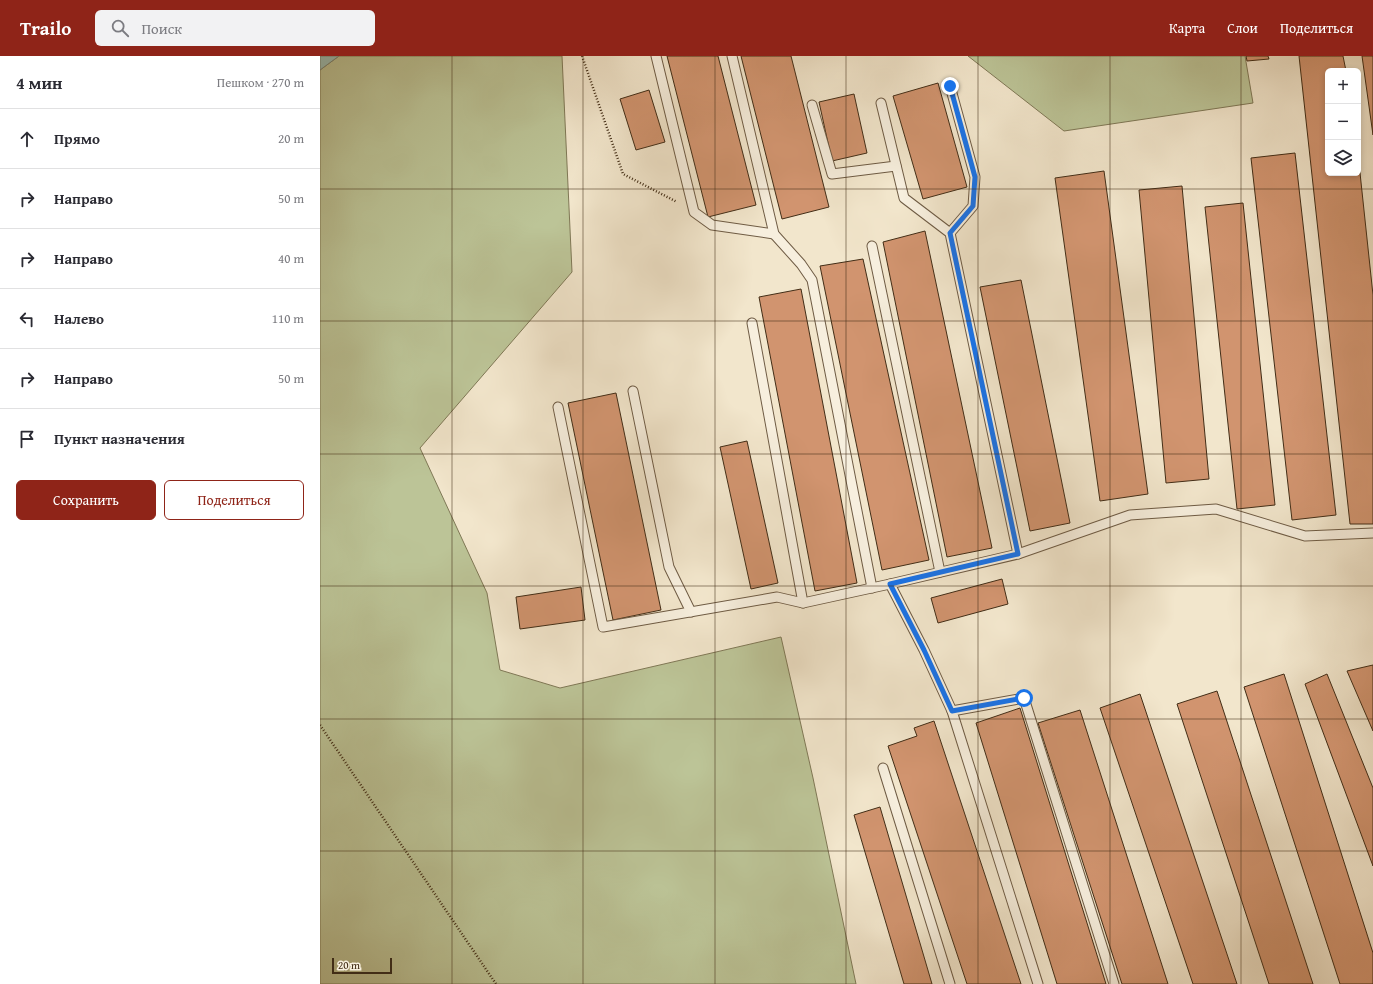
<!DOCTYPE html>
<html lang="ru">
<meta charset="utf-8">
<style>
body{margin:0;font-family:"Gentium Book Plus",serif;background:#f2f2f3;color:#2b2b33}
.controls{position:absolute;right:12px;top:12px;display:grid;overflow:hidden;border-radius:6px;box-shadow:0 2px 6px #0003}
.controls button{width:36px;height:36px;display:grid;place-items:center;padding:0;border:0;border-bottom:1px solid #e1e1e2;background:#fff;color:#2b2b33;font:20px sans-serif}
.scale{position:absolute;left:12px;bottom:10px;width:60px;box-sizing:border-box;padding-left:4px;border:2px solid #422d16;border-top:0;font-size:11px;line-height:14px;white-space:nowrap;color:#422d16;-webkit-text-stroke:3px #f7efde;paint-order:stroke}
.stop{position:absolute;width:12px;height:12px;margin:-9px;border:3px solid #1a73e8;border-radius:50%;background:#fff}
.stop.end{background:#1a73e8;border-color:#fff;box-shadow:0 1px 4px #0008}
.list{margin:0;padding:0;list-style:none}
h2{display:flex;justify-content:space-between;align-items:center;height:52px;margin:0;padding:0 16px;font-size:17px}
h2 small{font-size:13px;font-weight:400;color:#7c7c81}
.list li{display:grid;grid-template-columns:26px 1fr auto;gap:12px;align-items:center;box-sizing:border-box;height:60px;padding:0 16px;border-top:1px solid #e1e1e2}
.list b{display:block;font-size:15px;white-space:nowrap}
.list em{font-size:13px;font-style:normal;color:#7c7c81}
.actions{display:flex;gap:8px;padding:12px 16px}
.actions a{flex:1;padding:9px 0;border:1px solid #8f2418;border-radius:6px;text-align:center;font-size:14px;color:#8f2418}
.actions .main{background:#8f2418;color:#fff}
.icon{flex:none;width:22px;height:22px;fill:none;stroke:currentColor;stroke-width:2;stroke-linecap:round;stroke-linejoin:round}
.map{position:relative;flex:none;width:1053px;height:928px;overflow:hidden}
header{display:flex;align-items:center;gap:24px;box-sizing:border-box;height:56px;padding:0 20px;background:#8f2418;color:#fff}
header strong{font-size:19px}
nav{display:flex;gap:22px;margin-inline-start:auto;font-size:14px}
.search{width:280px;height:36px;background:#f2f2f3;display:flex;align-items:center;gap:10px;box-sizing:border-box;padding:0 14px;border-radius:6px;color:#7c7c81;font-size:15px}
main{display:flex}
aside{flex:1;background:#fff}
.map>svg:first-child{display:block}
</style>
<header>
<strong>Trailo</strong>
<div class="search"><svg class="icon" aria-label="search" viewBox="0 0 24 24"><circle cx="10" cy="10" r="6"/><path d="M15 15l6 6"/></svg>Поиск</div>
<nav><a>Карта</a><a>Слои</a><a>Поделиться</a></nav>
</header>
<main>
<aside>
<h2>4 мин<small>Пешком · 270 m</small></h2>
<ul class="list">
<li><svg class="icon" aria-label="ahead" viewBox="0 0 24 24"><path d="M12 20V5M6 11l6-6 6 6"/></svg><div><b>Прямо</b></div><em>20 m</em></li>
<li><svg class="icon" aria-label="right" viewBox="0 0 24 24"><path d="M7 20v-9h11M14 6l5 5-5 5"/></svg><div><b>Направо</b></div><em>50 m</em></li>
<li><svg class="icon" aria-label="right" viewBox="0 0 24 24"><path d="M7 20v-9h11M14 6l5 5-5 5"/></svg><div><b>Направо</b></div><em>40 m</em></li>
<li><svg class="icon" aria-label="left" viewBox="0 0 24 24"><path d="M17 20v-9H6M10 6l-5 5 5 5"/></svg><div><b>Налево</b></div><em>110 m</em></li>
<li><svg class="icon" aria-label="right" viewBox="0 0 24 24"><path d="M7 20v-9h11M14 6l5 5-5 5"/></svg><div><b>Направо</b></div><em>50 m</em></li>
<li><svg class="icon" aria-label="arrive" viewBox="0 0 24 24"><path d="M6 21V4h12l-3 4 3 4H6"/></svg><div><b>Пункт назначения</b></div></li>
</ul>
<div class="actions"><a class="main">Сохранить</a><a>Поделиться</a></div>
</aside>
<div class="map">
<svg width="1053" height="928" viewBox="0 0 1053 928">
<rect width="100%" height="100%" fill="#f2e6cc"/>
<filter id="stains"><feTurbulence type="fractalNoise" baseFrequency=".005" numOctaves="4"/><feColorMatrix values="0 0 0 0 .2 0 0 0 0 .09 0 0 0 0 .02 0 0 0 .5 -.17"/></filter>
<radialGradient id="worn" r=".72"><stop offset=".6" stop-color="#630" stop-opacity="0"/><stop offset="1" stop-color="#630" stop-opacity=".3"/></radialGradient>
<g fill="#bcc497" stroke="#7f7856">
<polygon points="19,0 242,0 252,216 100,392 167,537 180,614 240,632 461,581 493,722 536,928 0,928 0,14"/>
<polygon points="648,0 925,0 933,47 744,75"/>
</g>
<polygon fill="#9bc0b8" stroke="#778577" points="0,0 19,0 0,14"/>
<g fill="#d1946f" stroke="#422d16">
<polygon points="347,0 398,0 436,149 388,161"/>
<polygon points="421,0 471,0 509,151 462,163"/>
<polygon points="926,0 948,0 949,3 927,5"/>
<polygon points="979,0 1023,0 1026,15 1008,15 1008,117 1038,117 1038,98 1053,239 1053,468 1030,468"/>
<polygon points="1042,0 1053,0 1053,79"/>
<polygon points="618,27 647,131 603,143 573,40"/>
<polygon points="329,34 345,86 316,94 300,43"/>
<polygon points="534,38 547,97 512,105 499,46"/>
<polygon points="975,97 1016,459 972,464 931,102"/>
<polygon points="784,115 828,438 780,445 735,122"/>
<polygon points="862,130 889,423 846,427 819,134"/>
<polygon points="923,147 955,449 917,453 885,151"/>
<polygon points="605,175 672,492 627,501 563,186"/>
<polygon points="543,203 609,504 562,514 500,210"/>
<polygon points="701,224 750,467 710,475 660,231"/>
<polygon points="481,233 537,527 495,535 439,241"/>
<polygon points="296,337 341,554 293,564 248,347"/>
<polygon points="427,385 458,527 431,533 400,391"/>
<polygon points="682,523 688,548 618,567 611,542"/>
<polygon points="261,531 265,564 200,573 196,541"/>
<polygon points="1053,609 1053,675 1027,615"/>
<polygon points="964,618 1053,897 1053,928 1020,928 924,631"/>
<polygon points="1007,618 1053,732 1053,810 985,628"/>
<polygon points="897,635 993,928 949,928 857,648"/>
<polygon points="820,638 917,928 873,928 780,652"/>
<polygon points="700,652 786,928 737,928 656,667"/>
<polygon points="760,654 848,928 802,928 718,667"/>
<polygon points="614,665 701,928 647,928 568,690 597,680 594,672"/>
<polygon points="560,751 612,928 584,928 534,759"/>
</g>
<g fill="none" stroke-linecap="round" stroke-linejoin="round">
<g stroke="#6e5b44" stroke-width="11">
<g id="service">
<polyline points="336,0 374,156 392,169 454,178"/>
<polyline points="412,0 454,178 481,208 492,224 552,532"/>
<polyline points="561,47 584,142 630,177 698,498"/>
<polyline points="492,49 512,118 576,110"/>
<polyline points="630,177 653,150 655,121 630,30"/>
<polyline points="552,190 620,516"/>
<polyline points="432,267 483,547"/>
<polyline points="313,335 349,511 371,556"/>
<polyline points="238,351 283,571 457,541 483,547 570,528 604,594 632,655"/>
<polyline points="570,528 698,498 810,459 896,453 985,480 1053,477"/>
<polyline points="563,712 630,928"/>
<polyline points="718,928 632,655 704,642 794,928"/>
</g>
</g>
<g stroke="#422d16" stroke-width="2.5" stroke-dasharray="1 2" stroke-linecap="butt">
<polyline points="262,0 303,118 357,146"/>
<polyline points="0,669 176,928"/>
</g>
<use href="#service" stroke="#f7efde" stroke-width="9"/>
</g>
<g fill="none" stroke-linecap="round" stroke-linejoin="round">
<polyline stroke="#1a73e8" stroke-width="5" points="630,30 655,121 653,150 630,177 698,498 570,528 604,594 632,655 704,642"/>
</g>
<path fill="none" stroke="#422d16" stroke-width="1" stroke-opacity="0.55" d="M132,0V928M263,0V928M395,0V928M526,0V928M658,0V928M790,0V928M921,0V928M0,133H1053M0,265H1053M0,398H1053M0,530H1053M0,663H1053M0,795H1053"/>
<rect width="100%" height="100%" filter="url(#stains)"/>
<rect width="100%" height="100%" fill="url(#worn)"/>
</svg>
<div class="controls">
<button>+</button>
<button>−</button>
<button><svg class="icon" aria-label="layers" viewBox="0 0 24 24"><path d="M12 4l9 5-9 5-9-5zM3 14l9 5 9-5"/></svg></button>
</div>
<div class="scale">20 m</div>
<div class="stop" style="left:704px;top:642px"></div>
<div class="stop end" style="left:630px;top:30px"></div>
</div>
</main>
